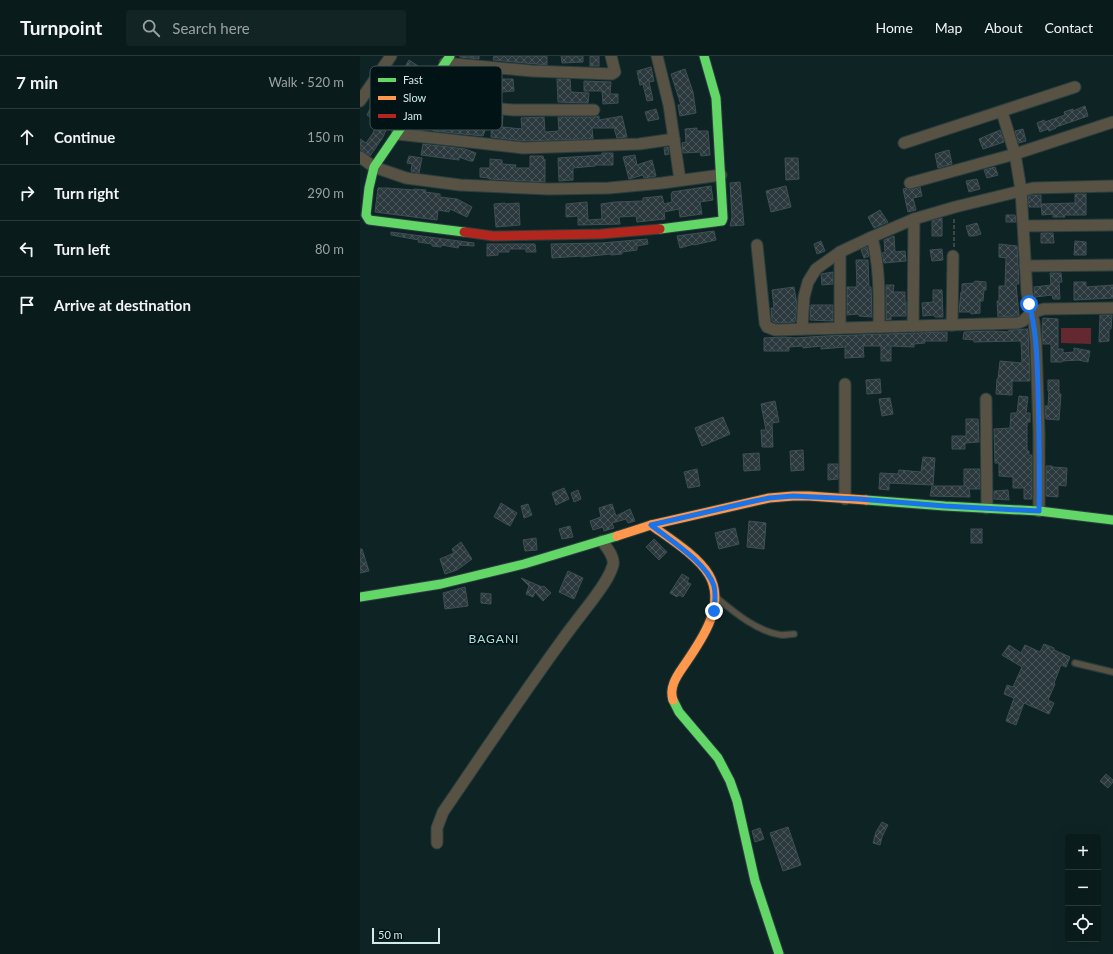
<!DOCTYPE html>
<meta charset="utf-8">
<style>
body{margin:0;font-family:Lato,sans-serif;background:#132424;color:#f1f3f6}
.controls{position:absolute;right:12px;bottom:12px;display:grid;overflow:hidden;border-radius:4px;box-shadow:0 4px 16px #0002}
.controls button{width:36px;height:36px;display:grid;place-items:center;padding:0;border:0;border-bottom:1px solid #2a393a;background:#0a1b1b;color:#f1f3f6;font:20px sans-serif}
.scale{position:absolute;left:12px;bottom:10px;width:68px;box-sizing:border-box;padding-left:4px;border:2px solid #d1ebeb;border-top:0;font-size:11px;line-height:14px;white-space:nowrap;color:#d1ebeb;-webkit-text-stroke:3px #011314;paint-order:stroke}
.stop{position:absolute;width:12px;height:12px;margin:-9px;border:3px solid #1a73e8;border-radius:50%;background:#fff}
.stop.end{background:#1a73e8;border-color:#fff;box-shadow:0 1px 4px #0008}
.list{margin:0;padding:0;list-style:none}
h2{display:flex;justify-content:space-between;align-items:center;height:52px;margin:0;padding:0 16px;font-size:17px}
h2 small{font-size:13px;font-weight:400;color:#99a1a3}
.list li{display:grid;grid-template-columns:26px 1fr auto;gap:12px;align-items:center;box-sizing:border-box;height:56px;padding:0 16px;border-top:1px solid #2a393a}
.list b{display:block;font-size:15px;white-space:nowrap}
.list em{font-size:13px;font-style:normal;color:#99a1a3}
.icon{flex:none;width:22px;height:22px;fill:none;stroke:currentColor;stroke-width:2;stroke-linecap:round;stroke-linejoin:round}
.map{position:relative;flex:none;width:753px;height:898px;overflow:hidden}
header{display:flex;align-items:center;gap:24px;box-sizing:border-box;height:56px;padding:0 20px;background:#0a1b1b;border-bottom:1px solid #2a393a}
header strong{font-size:19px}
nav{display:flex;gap:22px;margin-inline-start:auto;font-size:14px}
.search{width:280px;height:36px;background:#132424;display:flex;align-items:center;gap:10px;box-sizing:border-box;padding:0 14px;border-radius:4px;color:#99a1a3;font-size:15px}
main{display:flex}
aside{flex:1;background:#0a1b1b}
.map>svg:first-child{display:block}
</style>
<header>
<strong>Turnpoint</strong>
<div class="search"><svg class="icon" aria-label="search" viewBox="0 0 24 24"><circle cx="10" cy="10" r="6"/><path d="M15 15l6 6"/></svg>Search here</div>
<nav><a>Home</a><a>Map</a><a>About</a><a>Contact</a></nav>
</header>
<main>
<aside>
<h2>7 min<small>Walk · 520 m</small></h2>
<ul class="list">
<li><svg class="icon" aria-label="ahead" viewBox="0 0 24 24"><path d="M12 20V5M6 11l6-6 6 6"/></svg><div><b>Continue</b></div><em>150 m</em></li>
<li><svg class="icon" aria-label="right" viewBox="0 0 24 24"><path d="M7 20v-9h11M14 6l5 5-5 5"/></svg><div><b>Turn right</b></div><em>290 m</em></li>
<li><svg class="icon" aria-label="left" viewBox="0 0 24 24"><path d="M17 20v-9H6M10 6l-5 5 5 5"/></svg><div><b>Turn left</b></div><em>80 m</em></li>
<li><svg class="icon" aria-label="arrive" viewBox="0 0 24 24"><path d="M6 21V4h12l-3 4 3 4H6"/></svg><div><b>Arrive at destination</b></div></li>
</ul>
</aside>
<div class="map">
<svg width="753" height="898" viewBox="0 0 753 898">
<defs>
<pattern id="building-cross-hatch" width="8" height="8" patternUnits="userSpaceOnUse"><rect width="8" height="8" fill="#2b393e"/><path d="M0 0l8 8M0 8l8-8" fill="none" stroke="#49565a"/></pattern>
</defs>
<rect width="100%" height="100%" fill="#0e2424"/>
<polygon fill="#642830" points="701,272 731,272 731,288 701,287"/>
<g fill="url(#building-cross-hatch)" stroke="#404f54">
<polygon points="100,0 119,0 119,3 100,1"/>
<polygon points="134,0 187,0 187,9 133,4"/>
<polygon points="201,0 223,0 223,6 202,7"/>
<rect x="230" y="0" width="9" height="10"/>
<polygon points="49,4 67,16 31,70 28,69 23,81 10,100 0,93 0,83 6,87 13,77 18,65 7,59 12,49 19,52 25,40 38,48 46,34 27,22 34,11 42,16"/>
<polygon points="291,11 294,25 289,26 293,44 287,45 283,28 280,29 277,15"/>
<polygon points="325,13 333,36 336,57 320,60 318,49 321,49 311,18"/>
<polygon points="91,15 125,18 125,21 138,23 153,23 154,35 142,36 123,33 123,34 87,29"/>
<polygon points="197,23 210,23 211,36 229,37 228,47 198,46"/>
<polygon points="224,25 251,26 250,38 258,38 258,47 243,48 242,35 224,35"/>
<polygon points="725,50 728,60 696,71 696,72 689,75 688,73 680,76 677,67 684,64 685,66 705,59 704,56 713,53 713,55"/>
<polygon points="296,53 299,63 288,65 285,56"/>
<polygon points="83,54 102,56 102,67 127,69 123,80 73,75 74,67 82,68"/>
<polygon points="132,59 143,60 142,71 162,73 161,62 184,61 185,76 199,75 198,61 234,61 239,60 239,64 262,60 267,81 257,82 253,69 253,72 232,72 233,83 163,85 131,81"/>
<polygon points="337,72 337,75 348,75 350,99 341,100 340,96 323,97 322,87 326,86 325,73"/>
<polygon points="663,73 666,85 659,87 655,75"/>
<polygon points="640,74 644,86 623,93 619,83"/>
<polygon points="63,88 105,93 116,97 113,105 110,105 99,101 99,104 61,99"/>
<polygon points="308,91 309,98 305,99 304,92"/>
<polygon points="589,94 592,108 578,112 575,98"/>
<polygon points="242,97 253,97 253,109 234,109 235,110 213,112 213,124 199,125 198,102 242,99"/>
<polygon points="275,99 277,109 292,104 296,120 284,122 283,119 269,123 263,101"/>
<polygon points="49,100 62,102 59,117 51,115 52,108 47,107"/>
<polygon points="170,100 183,100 184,104 185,103 185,126 129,123 129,122 120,121 120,112 130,112 130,103 142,104 142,108 156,109 155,112 170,112"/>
<polygon points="425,102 438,102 439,123 426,124"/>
<polygon points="635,111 638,119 627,122 624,114"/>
<polygon points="617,123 620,133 609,136 606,125"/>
<polygon points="380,126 384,169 370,170 372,161 370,127"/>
<polygon points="351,130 353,144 340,146 342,158 320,161 319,153 304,156 305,163 277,166 276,160 259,161 260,168 218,169 218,160 206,161 206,148 227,146 228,164 242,163 241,148 255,146 283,145 283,142 302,140 304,148 312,146 311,138 312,138 312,136"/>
<polygon points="426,130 431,151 411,156 406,135"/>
<polygon points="560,131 562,140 553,142 556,154 548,156 543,133 546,132 551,134"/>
<polygon points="18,132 27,132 54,134 54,133 66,134 65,136 80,138 80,141 97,143 112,151 107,161 90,153 89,156 78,154 77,164 15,156"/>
<polygon points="715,138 726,138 726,159 704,159 705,161 693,161 693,158 682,159 681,148 715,147"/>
<polygon points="672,139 681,139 681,151 669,151 668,140"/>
<polygon points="145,147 145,148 159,147 160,169 136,171 134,148"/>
<polygon points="520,154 528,166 514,172 508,161"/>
<polygon points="646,159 655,159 656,166 646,166"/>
<polygon points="582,162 582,180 572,180 572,165"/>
<polygon points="617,167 621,178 614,180 609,180 606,170"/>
<polygon points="354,175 356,184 334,189 334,188 320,192 317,180"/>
<polygon points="31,176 114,187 114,190 99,189 98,192 82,189 81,191 72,190 72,188 58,186 59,184 31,179"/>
<polygon points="681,177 693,177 694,187 681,187"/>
<polygon points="534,180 535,196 545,195 546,205 524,207 522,197 525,196 524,184"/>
<polygon points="287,183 288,188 277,190 277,194 262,196 262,198 251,199 251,198 221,201 221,200 192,202 191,188 242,187"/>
<polygon points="461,185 465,195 457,198 454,188"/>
<polygon points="715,185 726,186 726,199 714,199"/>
<polygon points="127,188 175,188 176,196 166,196 166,193 149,193 149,196 138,196 138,199 127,200"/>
<polygon points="639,188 657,190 659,228 656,228 659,259 657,260 638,261 637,245 639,245 639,230 645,230 646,202 639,201"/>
<polygon points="507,191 509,200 504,202 501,194"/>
<polygon points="582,193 583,204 572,205 570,194"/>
<polygon points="496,204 508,204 509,231 511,231 512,261 499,260 499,258 487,259 487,231 497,231"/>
<polygon points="473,216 473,228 462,229 461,218"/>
<polygon points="690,217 701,217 702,226 699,226 700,243 693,243 692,239 675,241 674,231 691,229"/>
<polygon points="615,225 626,226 626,234 624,234 623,245 620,245 620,257 611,258 611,256 599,256 601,236 602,236 602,228 614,227"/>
<polygon points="714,226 726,226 726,231 753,229 753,242 714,244"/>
<polygon points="526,229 534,229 533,236 545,236 545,246 546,246 546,260 531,260 531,264 526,264"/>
<polygon points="434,231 437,249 435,266 416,267 412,265 411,252 414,252 412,234"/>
<polygon points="573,234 582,234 583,261 575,261 574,259 563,260 562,247 573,246"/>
<polygon points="451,249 473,249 473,265 450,264"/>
<polygon points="740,259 752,259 751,273 749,273 749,285 739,286"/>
<polygon points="683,262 698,263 698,293 703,293 703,297 714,296 714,292 730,295 728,306 718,304 702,305 702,306 691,306 691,288 683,288 682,272"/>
<polygon points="668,273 670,325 652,325 652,339 636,338 637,323 638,323 640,305 662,307 661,285 614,286 614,284 603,283 604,276 632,275 649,276 649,274"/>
<polygon points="587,276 587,285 564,285 565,287 554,288 554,291 531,290 531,305 521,305 521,290 503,290 504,301 485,302 485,291 461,293 461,290 443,292 443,290 429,291 429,295 404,295 404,282 424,281 435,282 465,280"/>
<polygon points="520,323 521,337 507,338 506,324"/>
<polygon points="688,324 699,324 699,338 701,338 699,364 686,363 685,350 688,350 689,335 688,335"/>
<polygon points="659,340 668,341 666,357 670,357 670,366 667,366 667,395 669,395 669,399 672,399 672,443 664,443 664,432 653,432 653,421 639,420 639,407 635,407 634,373 650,372 651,357 657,357"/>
<polygon points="530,342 533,358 522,360 519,343"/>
<polygon points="415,345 419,366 412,367 413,391 402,391 401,374 406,374 401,348"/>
<polygon points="363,361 370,378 342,390 335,372"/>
<polygon points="606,363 618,363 619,386 605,387 605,393 592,393 592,380 606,380"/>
<polygon points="443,394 444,414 431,415 430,395"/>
<polygon points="399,397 400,414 384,415 383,398"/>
<polygon points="563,401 575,402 573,429 529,427 529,434 519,433 520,417 538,418 539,414 561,416"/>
<polygon points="468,408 478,408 478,423 468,424"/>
<polygon points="686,410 692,410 692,411 707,412 706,430 698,429 698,441 686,440"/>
<polygon points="337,413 340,430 328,432 324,416"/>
<polygon points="604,413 620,413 620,433 609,433 610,441 570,440 572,430 604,430"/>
<polygon points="204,432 209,443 196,449 192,437"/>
<polygon points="218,434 221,443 214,446 211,437"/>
<polygon points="648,434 649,444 634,443 634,435"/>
<polygon points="141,447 157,457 150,470 134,461"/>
<polygon points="168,448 172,459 164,462 161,450"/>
<polygon points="252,448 256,460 270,453 275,465 268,467 266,463 252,467 254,472 244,475 243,471 233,474 230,465 241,461 239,452"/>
<polygon points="389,465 406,467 404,493 387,491"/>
<polygon points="210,470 213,481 202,483 199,473"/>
<polygon points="375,472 379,488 359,493 355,477"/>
<rect x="611" y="473" width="11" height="14"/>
<polygon points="176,482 177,494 165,495 163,484"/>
<polygon points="294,483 307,496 299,504 286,491"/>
<polygon points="101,486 112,503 97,514 85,518 80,503 94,497 92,493"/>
<polygon points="0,493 2,493 9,515 0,517"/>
<polygon points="208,515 223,522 214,543 199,536"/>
<polygon points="322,518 329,522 327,526 331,528 323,541 319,539 317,541 310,537"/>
<polygon points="161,522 182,531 184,530 191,537 183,545 175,536 173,541 166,538 169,530"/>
<polygon points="105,531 108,550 85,553 83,537"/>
<polygon points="121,537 131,538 131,548 121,547"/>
<polygon points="684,588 694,592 694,594 710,601 706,611 701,609 694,627 695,628 688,644 694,647 689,658 664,647 656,669 646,665 654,642 644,638 647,629 653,631 662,611 642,599 649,589 661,597 665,589 680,596"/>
<polygon points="746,718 753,724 753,726 748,732 740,725"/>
<polygon points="522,766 528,769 522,781 520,789 513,787 516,776"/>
<polygon points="428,771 441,809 423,815 410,777"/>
<polygon points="400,772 404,783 395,786 392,775"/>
</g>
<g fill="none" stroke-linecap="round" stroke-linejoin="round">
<g stroke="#2b3e3e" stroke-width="8">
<g id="lane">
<path d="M357,542C375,557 398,576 422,579C426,579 430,578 434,578"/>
<polyline points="715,607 753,616"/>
</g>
</g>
<g stroke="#2b3e3e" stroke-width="13">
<g id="street">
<polyline points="297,0 309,49 320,124"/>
<polyline points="85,7 172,15 252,18 255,16 251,0"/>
<polyline points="0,45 31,0"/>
<polyline points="60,45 153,54 234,54"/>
<polyline points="642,56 655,98 661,134 667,237 674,266 676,287 679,377 679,455"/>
<polyline points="37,78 163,92 279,88 314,83"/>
<polyline points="544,87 715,31"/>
<polyline points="0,101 14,111 46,122 100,129 188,133 249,132 302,127 361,119"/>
<polyline points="550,127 655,98 753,66"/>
<polyline points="664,170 753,169"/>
<path d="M512,181C520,213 519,238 519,271"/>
<polyline points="397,189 405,267 407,271 415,274 658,267 663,265 671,257 684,253 753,252"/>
<polyline points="665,210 753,209"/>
<polyline points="592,269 593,200"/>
<polyline points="553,270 554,163"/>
<polyline points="480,272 480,196"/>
<polyline points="442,273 444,241 448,226 456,213 480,196 512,181 554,163 595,151 673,132 753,130"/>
<polyline points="485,328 485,443"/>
<polyline points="626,343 627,452"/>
<path d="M77,787V772L83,756C122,699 160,642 200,587C210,573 221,559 231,546C239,535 249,523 253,509C255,501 247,492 242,485"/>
</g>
</g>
<g stroke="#2b3e3e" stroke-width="11">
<g id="fast">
<polyline points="90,0 14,111 9,132 6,159 9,164 104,176"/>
<polyline points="300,173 362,165 363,162 356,42 344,0"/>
<polyline points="506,444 585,450 679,455 753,464"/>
<polyline points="0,541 81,528 164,508 257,480"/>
<polyline points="313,644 319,656 358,702 370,725 377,745 395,825 419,898"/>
</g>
</g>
<g stroke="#2b3e3e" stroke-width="11">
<g id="slow">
<path d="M291,469C309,482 338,500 349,519C367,550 340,586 323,611C316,621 309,632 313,644"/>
<polyline points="257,480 291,469 409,442 433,440 449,440 506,444"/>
</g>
</g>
<g stroke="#2b3e3e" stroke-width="11">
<polyline id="jam" points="104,176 133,180 241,178 300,173"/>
</g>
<polyline stroke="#4f5149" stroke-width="1.5" stroke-dasharray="4 2" stroke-linecap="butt" points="594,191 594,161"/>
<use href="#lane" stroke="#575244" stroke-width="5.5"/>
<use href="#street" stroke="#575244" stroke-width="11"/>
<use href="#fast" stroke="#63d668" stroke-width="9"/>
<use href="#slow" stroke="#ff974d" stroke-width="9"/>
<use href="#jam" stroke="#b3261e" stroke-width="9"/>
</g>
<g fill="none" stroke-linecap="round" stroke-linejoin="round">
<path stroke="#1a73e8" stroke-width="5" d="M354,555C355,546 356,538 354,530C347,507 310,484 291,469L390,446L409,442L433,440L499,443L585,450L679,455C680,415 679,374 678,333C677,305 677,276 669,248"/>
</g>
<g text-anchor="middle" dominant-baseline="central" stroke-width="3.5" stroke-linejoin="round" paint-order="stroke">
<g font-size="12" letter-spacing="1" fill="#abe0e0" stroke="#011314">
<text x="134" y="582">BAGANI</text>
</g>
</g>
<rect x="10" y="10" width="132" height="64" rx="6" fill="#011314" stroke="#3f5454" stroke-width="1"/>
<rect x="18" y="22" width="18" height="4" fill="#63d668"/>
<rect x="18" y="40" width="18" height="4" fill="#ff974d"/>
<rect x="18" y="58" width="18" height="4" fill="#b3261e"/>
<g font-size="11" fill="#d1ebeb">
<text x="43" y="28">Fast</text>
<text x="43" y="46">Slow</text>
<text x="43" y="64">Jam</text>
</g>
</svg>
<div class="controls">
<button>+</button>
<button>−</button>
<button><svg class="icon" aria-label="locate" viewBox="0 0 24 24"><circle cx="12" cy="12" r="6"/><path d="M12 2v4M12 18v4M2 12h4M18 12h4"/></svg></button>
</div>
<div class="scale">50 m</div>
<div class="stop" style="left:669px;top:248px"></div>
<div class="stop end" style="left:354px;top:555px"></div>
</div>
</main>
